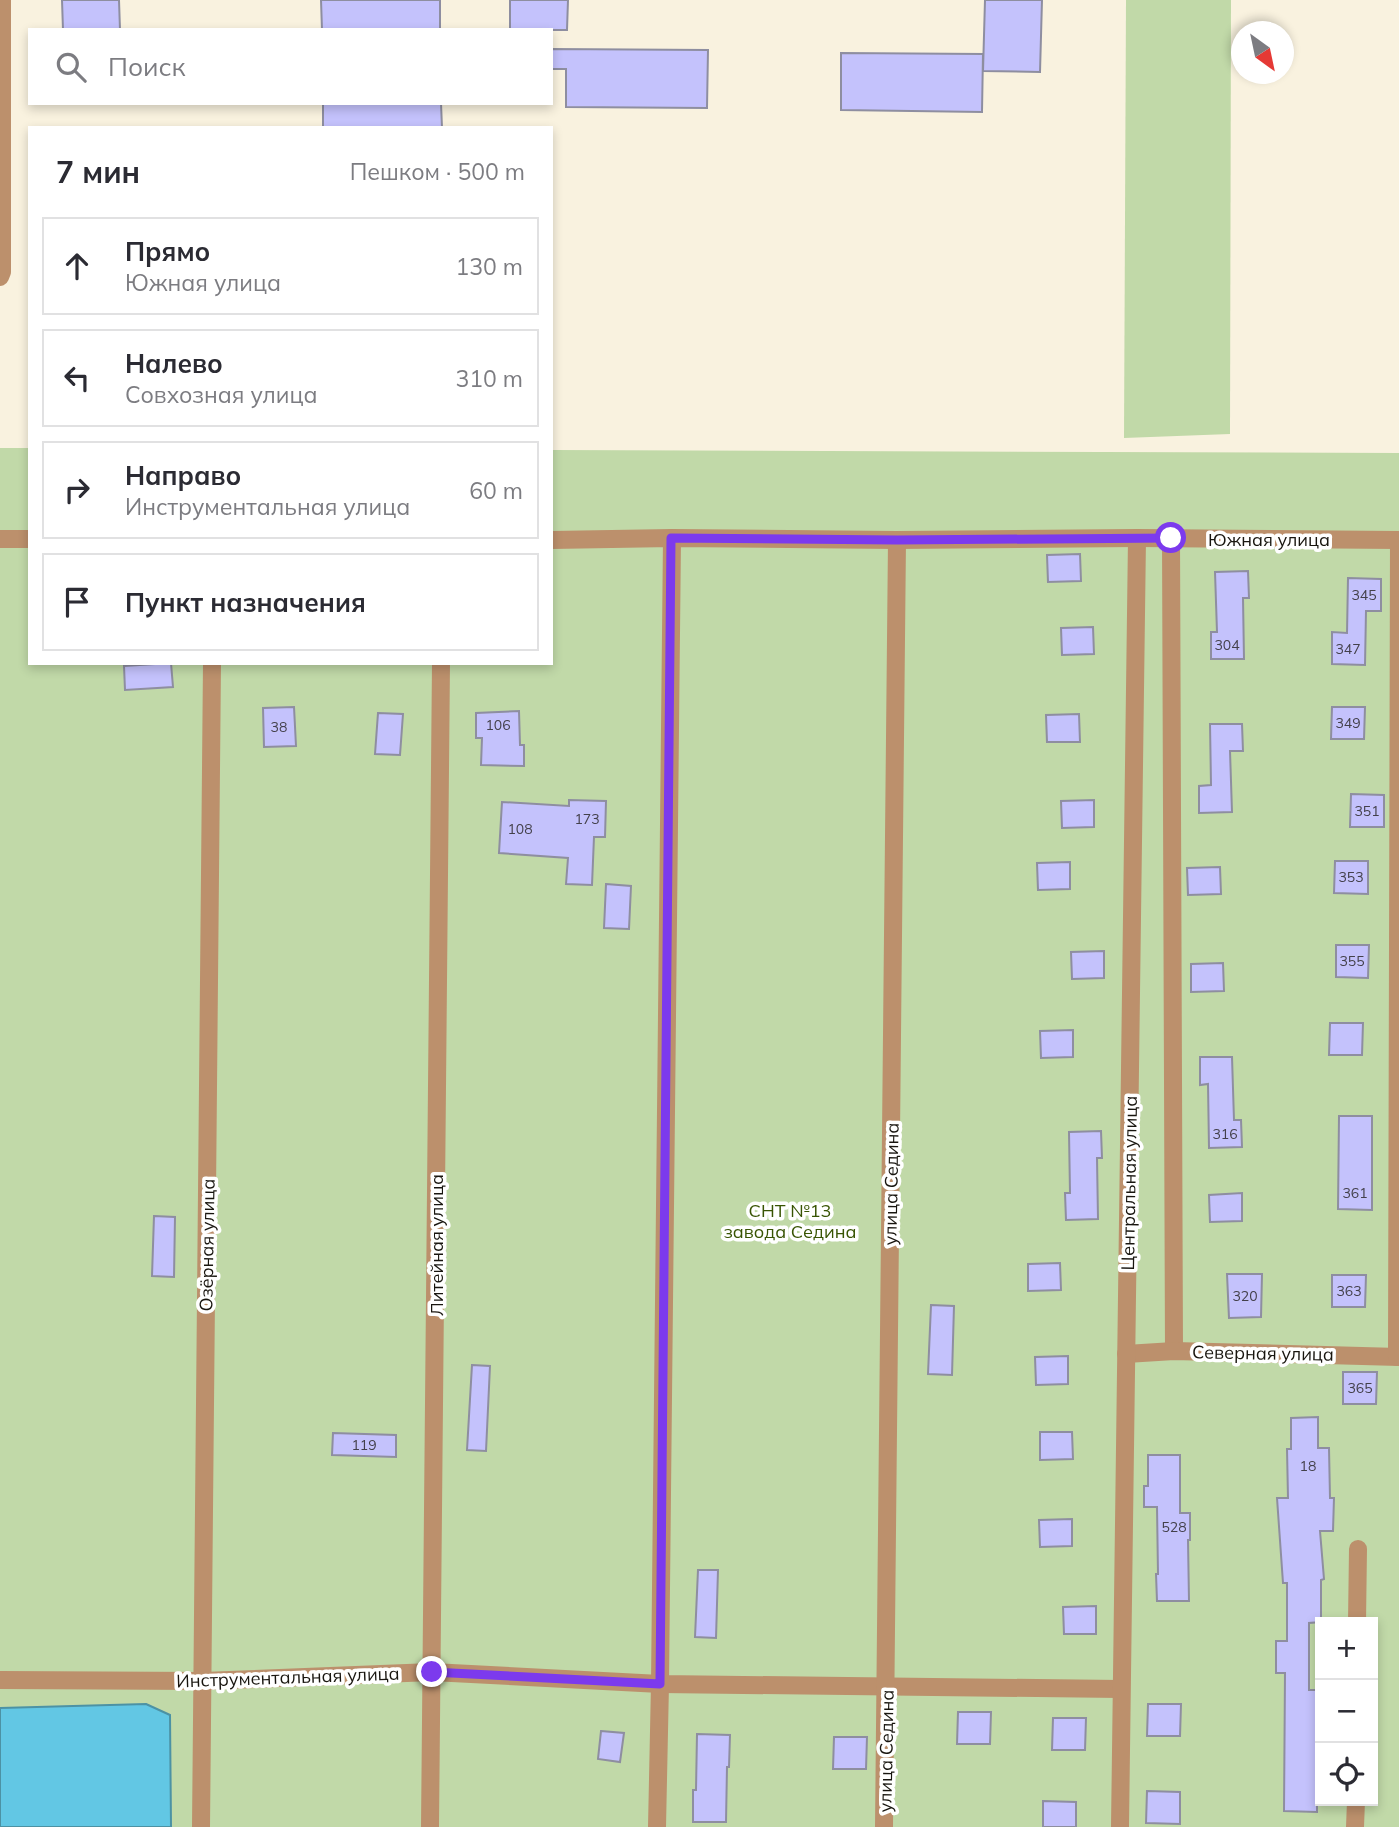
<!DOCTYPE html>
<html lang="ru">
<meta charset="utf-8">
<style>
body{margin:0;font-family:Mulish,sans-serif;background:#f7f7f7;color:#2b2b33}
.controls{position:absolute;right:21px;bottom:21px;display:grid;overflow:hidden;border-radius:0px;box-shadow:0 4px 10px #0003}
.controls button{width:63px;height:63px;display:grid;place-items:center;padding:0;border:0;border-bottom:2px solid #e1e1e2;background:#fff;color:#2b2b33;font:35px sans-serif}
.compass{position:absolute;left:1231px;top:21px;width:63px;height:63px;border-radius:50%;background:#fff;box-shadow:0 4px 10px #0003;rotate:147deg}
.stop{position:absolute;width:21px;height:21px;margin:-16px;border:5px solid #7c3aed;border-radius:50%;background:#fff}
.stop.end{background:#7c3aed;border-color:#fff;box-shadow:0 2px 7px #0008}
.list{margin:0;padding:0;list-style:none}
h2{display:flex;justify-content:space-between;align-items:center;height:91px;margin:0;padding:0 28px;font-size:30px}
h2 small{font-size:23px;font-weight:400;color:#7c7c81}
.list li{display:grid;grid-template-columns:46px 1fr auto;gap:21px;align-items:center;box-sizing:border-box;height:98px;margin:0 14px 14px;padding:0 14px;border:2px solid #e1e1e2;border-radius:0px}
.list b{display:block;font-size:26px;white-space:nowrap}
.list p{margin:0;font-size:23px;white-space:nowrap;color:#7c7c81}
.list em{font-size:23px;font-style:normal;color:#7c7c81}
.icon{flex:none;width:38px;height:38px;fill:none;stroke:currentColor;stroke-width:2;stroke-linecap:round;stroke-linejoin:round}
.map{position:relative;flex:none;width:1399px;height:1827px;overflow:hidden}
.search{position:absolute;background:#fff;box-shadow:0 4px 10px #0003;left:28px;top:28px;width:525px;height:77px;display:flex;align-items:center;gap:18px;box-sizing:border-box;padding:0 24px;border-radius:0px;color:#7c7c81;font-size:26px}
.panel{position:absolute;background:#fff;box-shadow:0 4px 10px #0003;left:28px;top:126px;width:525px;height:539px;border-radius:0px}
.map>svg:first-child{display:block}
</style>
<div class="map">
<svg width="1399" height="1827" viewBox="0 0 1399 1827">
<rect width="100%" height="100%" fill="#f9f2df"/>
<g fill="#c1d9a8" fill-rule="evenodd">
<polygon points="1126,0 1231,0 1230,434 1124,438"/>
<path d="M0,448H30V663H551V450L1399,453V1827H0ZM1320,1622H1373V1801H1320Z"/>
</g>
<polygon fill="#62c7e4" stroke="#4c92a4" stroke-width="2" points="146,1704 170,1715 171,1827 0,1827 0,1708"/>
<g fill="#c4c2fc" stroke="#8e8ea0" stroke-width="2">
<polygon points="62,0 119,0 120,30 63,30"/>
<polygon points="321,0 440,0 440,30 322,30"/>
<polygon points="510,0 568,0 567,30 510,30"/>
<polygon points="985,0 1042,0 1040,72 983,71"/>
<polygon points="551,49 708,50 707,108 566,107 566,69 551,69"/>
<polygon points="841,53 983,54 982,112 841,110"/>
<polygon points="323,103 441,103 442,128 323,128"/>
<polygon points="1080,554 1081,581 1048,582 1047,555"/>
<polygon points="1248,571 1249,598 1243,598 1244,659 1211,659 1211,632 1217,632 1215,572"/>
<polygon points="1348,578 1381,579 1381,611 1366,611 1365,665 1332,664 1332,632 1347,633"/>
<polygon points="1093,627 1094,654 1062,655 1061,628"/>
<polygon points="171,663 173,687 125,690 124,666"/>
<polygon points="294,707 296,746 264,747 263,708"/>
<polygon points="1332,707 1365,707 1364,739 1331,739"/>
<polygon points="519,711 520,745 524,745 524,766 481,765 482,738 476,738 476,713"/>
<polygon points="378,713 403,714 400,755 375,754"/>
<polygon points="1079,714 1080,742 1047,742 1046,715"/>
<polygon points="1210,724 1242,724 1243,751 1230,751 1232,812 1199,813 1199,786 1211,785"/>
<polygon points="1351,794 1384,795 1384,827 1350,827"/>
<polygon points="569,800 606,801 605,837 594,837 592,885 566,884 568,858 499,853 502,802 569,806"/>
<polygon points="1094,800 1094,827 1062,828 1061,801"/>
<polygon points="1335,861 1368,861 1368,894 1334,893"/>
<polygon points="1070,862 1070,889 1038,890 1037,863"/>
<polygon points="1220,867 1221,894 1188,895 1187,868"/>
<polygon points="606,884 631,886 629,929 604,928"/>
<polygon points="1336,945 1369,945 1368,978 1336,977"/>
<polygon points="1104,951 1104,978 1072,979 1071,952"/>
<polygon points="1223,963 1224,991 1191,992 1191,964"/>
<polygon points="1330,1023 1363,1023 1362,1055 1329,1055"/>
<polygon points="1073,1030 1073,1057 1041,1058 1040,1031"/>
<polygon points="1200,1057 1232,1057 1234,1120 1241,1120 1242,1147 1209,1148 1208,1084 1200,1085"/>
<polygon points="1339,1116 1372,1116 1372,1210 1338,1209"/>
<polygon points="1101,1131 1102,1158 1097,1158 1098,1219 1066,1220 1065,1193 1070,1193 1069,1132"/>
<polygon points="1242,1193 1242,1221 1210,1222 1209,1195"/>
<polygon points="154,1216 175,1217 174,1277 152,1276"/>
<polygon points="1060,1263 1061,1290 1028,1291 1028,1264"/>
<polygon points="1227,1274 1262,1274 1261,1317 1229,1318"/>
<polygon points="1332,1275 1366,1275 1365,1307 1332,1307"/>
<polygon points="931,1305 954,1306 952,1375 928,1374"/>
<polygon points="1068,1356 1068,1384 1036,1385 1035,1357"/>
<polygon points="472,1365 490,1366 486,1451 467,1450"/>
<polygon points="1343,1372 1377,1372 1376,1404 1343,1404"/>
<polygon points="1318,1417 1318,1448 1329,1448 1330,1498 1334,1498 1333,1531 1320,1531 1324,1579 1321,1580 1321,1622 1309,1623 1309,1690 1318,1690 1316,1780 1317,1780 1317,1812 1284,1811 1285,1673 1276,1673 1276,1641 1287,1641 1287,1583 1283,1583 1277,1498 1288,1498 1287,1449 1291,1449 1291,1418"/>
<polygon points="1040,1432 1072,1432 1073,1459 1040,1460"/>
<polygon points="333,1433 396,1435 396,1457 332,1455"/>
<polygon points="1148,1455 1180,1455 1180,1513 1190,1513 1190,1540 1188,1540 1189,1601 1157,1601 1156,1574 1158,1574 1157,1507 1144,1507 1144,1486 1148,1486"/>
<polygon points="1072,1519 1072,1546 1040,1547 1039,1520"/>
<polygon points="698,1570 718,1570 716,1638 695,1637"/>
<polygon points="1096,1606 1096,1634 1064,1634 1063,1607"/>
<polygon points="1148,1704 1181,1704 1180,1736 1147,1736"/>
<polygon points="958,1712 991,1712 990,1744 957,1744"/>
<polygon points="1053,1718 1086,1718 1085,1750 1052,1750"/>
<polygon points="601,1731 624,1733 620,1762 598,1759"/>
<polygon points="697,1734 730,1735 729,1767 727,1767 726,1822 693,1822 693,1790 696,1790"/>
<polygon points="834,1737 867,1737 866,1769 833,1769"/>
<polygon points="1147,1791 1180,1792 1180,1824 1146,1823"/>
<polygon points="1043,1801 1076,1802 1076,1827 1043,1827"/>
</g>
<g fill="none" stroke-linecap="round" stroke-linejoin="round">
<g stroke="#bc906c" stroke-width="18">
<polyline points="0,277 2,272 2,0"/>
<polyline points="1171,538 1174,1351"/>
<polyline points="0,539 30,539"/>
<polyline points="551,540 672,538 897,540 1137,538 1399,540"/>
<polyline points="1126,1354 1174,1351 1399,1357"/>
<polyline points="1397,1357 1399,540"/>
<polyline points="1357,1622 1358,1549"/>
<polyline points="0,1680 203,1681 432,1672 660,1684 1121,1689"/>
<polyline points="201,1827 212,663"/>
<polyline points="430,1827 441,663"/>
<polyline points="657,1827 660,1684 672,538"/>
<polyline points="884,1827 897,540"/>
<polyline points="1120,1827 1137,538"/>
<polyline points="1355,1827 1356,1801"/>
</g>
</g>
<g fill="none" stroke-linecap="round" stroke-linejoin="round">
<polyline stroke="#7c3aed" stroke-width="9" points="432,1672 660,1684 671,538 897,540 1171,538"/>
</g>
<g text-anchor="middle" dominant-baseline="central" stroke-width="7" stroke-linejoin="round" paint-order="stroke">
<g font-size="14" fill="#43404a">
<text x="1364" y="595">345</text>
<text x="1227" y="645">304</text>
<text x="1348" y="649">347</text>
<text x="1348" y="723">349</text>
<text x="498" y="725">106</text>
<text x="279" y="727">38</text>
<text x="1367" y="811">351</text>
<text x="587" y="819">173</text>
<text x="520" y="829">108</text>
<text x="1351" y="877">353</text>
<text x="1352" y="961">355</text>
<text x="1225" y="1134">316</text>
<text x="1355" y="1193">361</text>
<text x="1349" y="1291">363</text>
<text x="1245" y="1296">320</text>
<text x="1360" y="1388">365</text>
<text x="364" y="1445">119</text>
<text x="1308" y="1466">18</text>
<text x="1174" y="1527">528</text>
</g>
<g font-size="18" fill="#18150f" stroke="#fff">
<text x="1269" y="539">Южная улица</text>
<text transform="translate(1129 1183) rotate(-89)">Центральная улица</text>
<text transform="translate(891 1184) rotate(-89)">улица Седина</text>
<text transform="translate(207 1245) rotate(-89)">Озёрная улица</text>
<text transform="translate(436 1245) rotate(-90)">Литейная улица</text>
<text transform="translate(1263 1353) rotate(1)">Северная улица</text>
<text transform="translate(288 1677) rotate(-2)">Инструментальная улица</text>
<text transform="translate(886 1751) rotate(-89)">улица Седина</text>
</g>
<g font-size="18" fill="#385403" stroke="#fff">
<text x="790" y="1210">СНТ №13<tspan x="790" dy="21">завода Седина</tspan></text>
</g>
</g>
</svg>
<div class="controls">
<button>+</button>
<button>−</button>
<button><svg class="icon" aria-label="locate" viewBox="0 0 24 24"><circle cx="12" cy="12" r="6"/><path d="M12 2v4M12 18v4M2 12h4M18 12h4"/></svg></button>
</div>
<svg class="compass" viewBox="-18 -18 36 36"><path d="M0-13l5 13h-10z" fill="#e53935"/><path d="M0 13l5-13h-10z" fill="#7c7c81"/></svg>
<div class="stop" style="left:1171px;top:538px"></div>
<div class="stop end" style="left:432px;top:1672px"></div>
<div class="search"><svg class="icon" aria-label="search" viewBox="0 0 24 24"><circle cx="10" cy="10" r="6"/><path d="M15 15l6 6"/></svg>Поиск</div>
<section class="panel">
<h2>7 мин<small>Пешком · 500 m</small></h2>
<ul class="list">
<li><svg class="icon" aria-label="ahead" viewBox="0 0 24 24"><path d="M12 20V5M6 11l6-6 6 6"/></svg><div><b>Прямо</b><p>Южная улица</p></div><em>130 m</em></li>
<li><svg class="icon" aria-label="left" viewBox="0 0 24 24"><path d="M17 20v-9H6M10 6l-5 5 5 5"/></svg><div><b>Налево</b><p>Совхозная улица</p></div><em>310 m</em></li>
<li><svg class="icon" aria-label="right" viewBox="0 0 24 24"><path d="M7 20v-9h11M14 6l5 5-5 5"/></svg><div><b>Направо</b><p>Инструментальная улица</p></div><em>60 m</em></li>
<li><svg class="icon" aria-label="arrive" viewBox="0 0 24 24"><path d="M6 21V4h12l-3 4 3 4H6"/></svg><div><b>Пункт назначения</b></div></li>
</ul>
</section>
</div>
